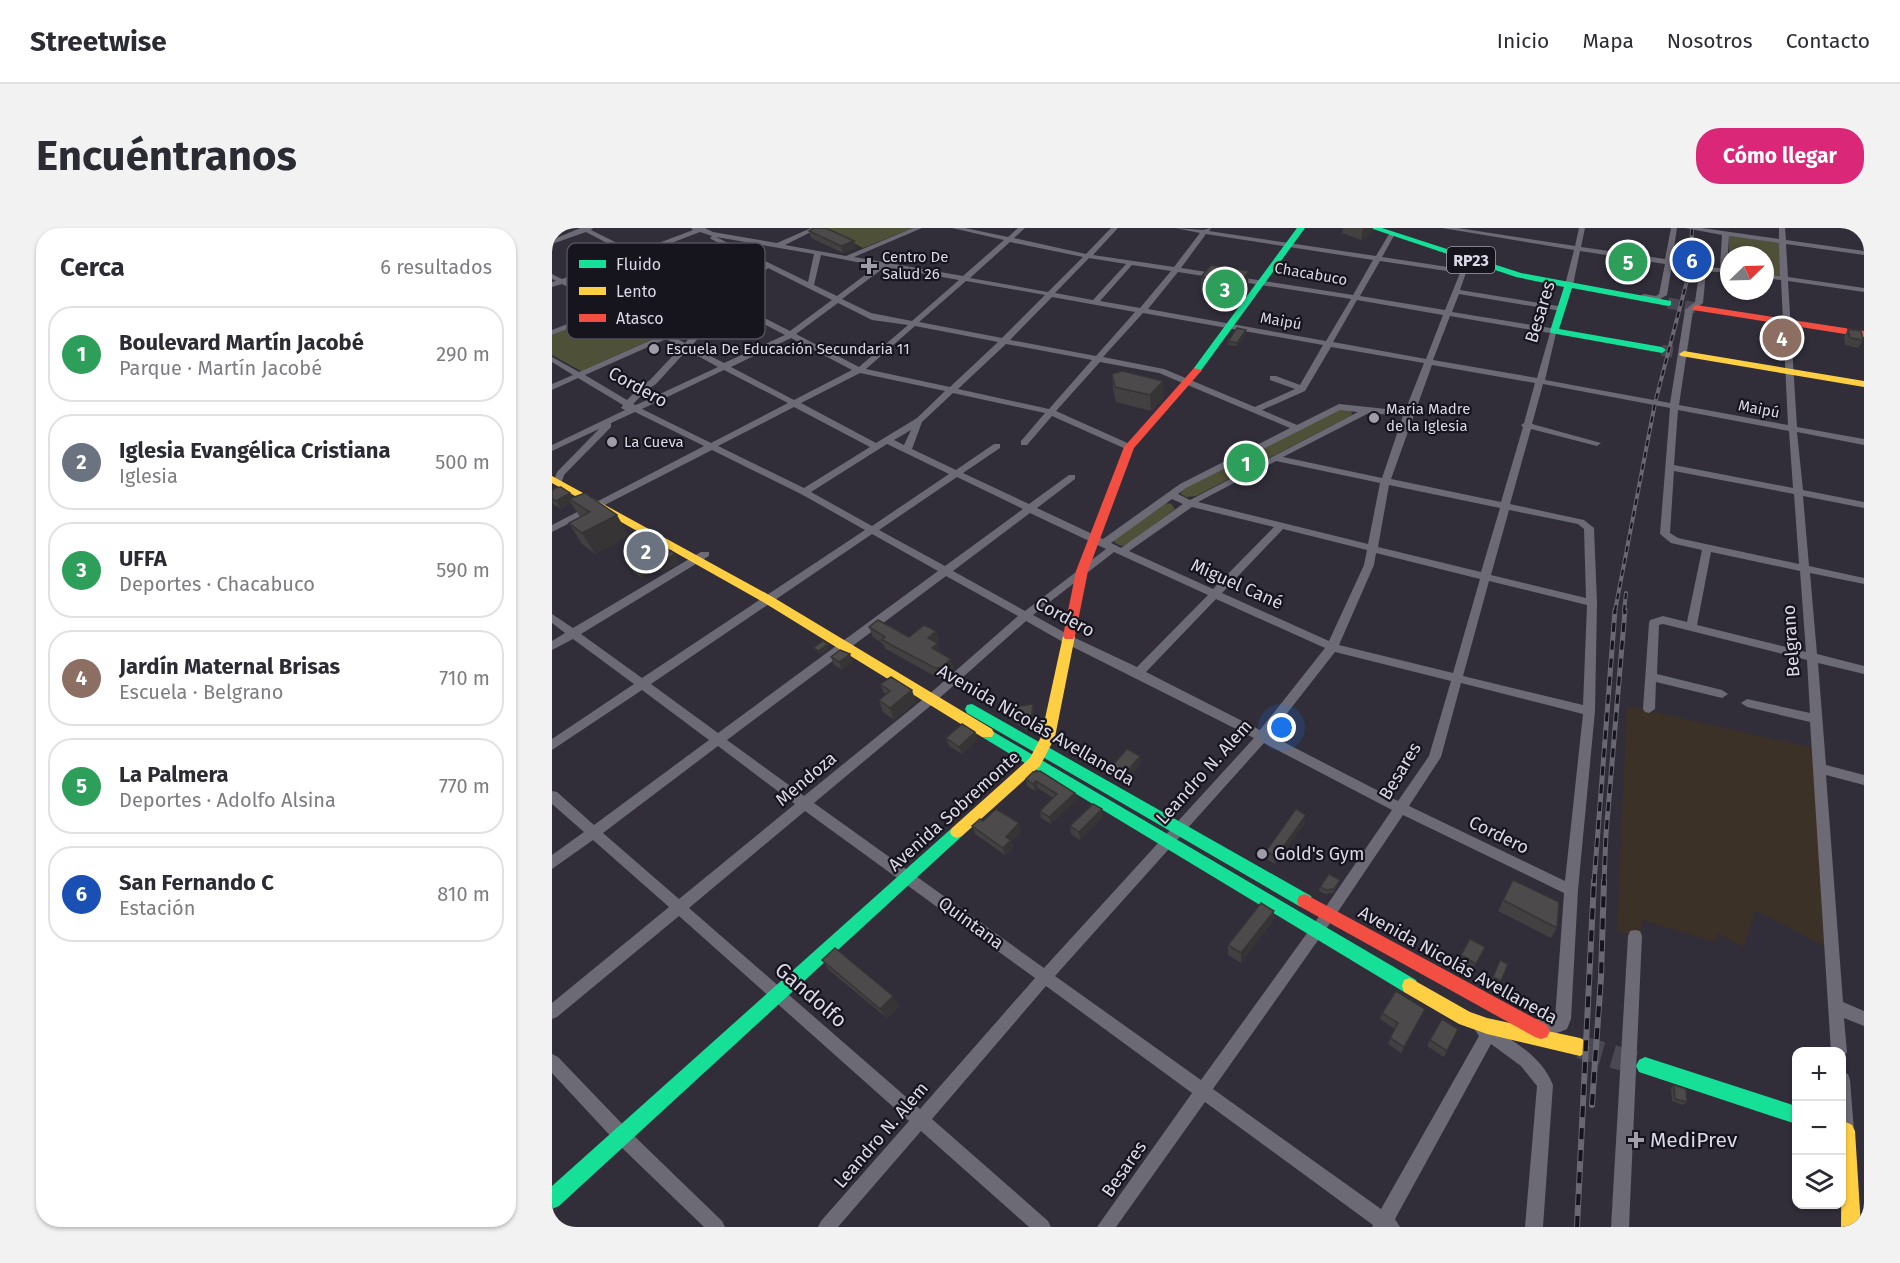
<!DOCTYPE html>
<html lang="es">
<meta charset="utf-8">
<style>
body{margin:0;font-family:"Fira Sans",sans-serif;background:#f2f2f3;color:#2b2b33}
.controls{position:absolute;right:18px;bottom:18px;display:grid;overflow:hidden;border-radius:12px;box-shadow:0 2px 4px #0004}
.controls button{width:54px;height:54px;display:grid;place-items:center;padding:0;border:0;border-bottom:2px solid #e1e1e2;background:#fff;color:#2b2b33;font:30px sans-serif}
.compass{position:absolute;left:1168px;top:18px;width:54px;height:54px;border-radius:50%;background:#fff;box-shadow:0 2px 4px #0004;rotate:67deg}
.you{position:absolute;left:730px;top:500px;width:21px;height:21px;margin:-15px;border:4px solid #fff;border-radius:50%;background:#1a73e8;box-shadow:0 0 0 9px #1a73e833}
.badge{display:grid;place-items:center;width:39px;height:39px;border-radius:50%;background:#db2777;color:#fff;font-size:20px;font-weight:700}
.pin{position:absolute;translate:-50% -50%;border:3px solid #fff;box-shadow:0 2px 6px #0006}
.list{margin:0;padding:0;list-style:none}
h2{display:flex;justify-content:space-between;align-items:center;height:78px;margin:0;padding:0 24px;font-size:26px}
h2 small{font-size:20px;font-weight:400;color:#7c7c81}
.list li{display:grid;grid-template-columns:39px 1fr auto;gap:18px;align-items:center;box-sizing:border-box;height:96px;margin:0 12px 12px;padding:0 12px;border:2px solid #e1e1e2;border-radius:24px}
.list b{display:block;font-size:22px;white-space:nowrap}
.list p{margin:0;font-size:20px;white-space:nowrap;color:#7c7c81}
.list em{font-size:20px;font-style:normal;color:#7c7c81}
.icon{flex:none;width:33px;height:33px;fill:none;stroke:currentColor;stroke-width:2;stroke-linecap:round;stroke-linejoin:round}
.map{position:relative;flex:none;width:1312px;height:999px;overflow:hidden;border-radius:24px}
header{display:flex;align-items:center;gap:36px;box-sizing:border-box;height:84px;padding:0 30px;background:#fff;border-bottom:2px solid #e1e1e2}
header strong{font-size:28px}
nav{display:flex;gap:33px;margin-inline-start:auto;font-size:21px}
.intro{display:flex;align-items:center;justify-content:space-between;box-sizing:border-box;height:144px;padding:0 36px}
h1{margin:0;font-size:42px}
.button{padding:15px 27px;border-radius:24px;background:#db2777;color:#fff;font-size:21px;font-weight:700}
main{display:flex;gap:36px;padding:0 36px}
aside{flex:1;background:#fff;border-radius:24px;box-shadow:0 2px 4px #0004}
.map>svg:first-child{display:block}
</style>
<header>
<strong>Streetwise</strong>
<nav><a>Inicio</a><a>Mapa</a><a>Nosotros</a><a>Contacto</a></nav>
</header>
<div class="intro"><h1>Encuéntranos</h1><a class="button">Cómo llegar</a></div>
<main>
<aside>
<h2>Cerca<small>6 resultados</small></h2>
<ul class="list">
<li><span class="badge" style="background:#2e9e5b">1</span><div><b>Boulevard Martín Jacobé</b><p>Parque · Martín Jacobé</p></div><em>290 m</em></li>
<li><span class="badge" style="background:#6b7280">2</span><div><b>Iglesia Evangélica Cristiana</b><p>Iglesia</p></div><em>500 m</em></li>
<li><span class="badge" style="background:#2e9e5b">3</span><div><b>UFFA</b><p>Deportes · Chacabuco</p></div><em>590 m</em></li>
<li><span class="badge" style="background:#8d6e63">4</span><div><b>Jardín Maternal Brisas</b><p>Escuela · Belgrano</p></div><em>710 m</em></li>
<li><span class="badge" style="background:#2e9e5b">5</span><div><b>La Palmera</b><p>Deportes · Adolfo Alsina</p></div><em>770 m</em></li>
<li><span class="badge" style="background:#1a4fb4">6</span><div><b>San Fernando C</b><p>Estación</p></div><em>810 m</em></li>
</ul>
</aside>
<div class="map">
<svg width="1312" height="999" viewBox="0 0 1312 999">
<rect width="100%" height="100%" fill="#312e3a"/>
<polygon fill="#3c3126" points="1075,478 1261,520 1276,720 1203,682 1192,719 1165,705 1164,714 1090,692 1088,709 1065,703"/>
<g fill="#4e5137">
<polygon points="273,0 361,0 311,20"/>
<polygon points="1177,8 1228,15 1230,48 1213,46 1213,27 1177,27 1177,40"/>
<polygon points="59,84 107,108 29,143 0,127 0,107"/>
<polygon points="787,180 799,182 800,187 644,268 634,269 629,266 630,261"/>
<polygon points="614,275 619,276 623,281 576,316 570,318 563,315 562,311"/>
</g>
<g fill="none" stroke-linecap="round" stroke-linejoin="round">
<g stroke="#4a4854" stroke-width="11" stroke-dasharray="11 6" stroke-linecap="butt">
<polyline points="1116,75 1144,80"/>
<polyline points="1110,122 1132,126"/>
</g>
<polyline stroke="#4a4854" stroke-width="23" stroke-dasharray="23 11" stroke-linecap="butt" points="1028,819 1091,837"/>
<g fill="#6c6a74" fill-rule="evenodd">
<path d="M28,0H41L39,2L83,24L141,2L139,0H153L161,4L225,15L259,0H267L233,17L294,28L361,0H370L302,29L411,48L452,12L400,0H413L456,9L466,0H473L462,10L534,26L559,0H566L541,27L622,39L648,5L623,0L651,2L659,0L657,3L824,28L837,6L840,4L843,6L830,29L909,41L915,30H919L908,62L1012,79V83H1009L907,66L900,84L1005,101L993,152L1118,175L1133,82L1143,74L1148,39L1168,40L1170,7L1133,0H1150L1227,11V0H1233L1234,12L1312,23V27L1234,16L1236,49L1312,60V64L1236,53L1245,199L1312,211V217L1245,204L1251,262L1312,274V280L1251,268L1257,338L1312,350V356L1258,345L1265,426L1312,438V446L1266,435L1274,537L1312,547V557L1274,547L1291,774L1312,783V798L1292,790L1295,824L1292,829L1290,831V824H1279L1258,494L1195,479L1189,475L1195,471L1258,485L1255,432L1111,396L1107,397L1105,446L1170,462L1176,466L1170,470L1104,454L1103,481L1097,485L1093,484L1091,481L1097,395L1098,392L1111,388L1135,394L1150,322L1119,315L1108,306L1118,180L991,156L980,196L1049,215L1045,218L979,201L958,276L1032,292L1042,300L1045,375L1043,483L1026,662L1019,791L1015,801C1003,807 992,809 979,803L976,798L979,793L984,791H1003L1012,665L851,587L781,691L661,861L829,981L927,808L923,802L926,797L931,795L936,797C962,814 989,827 1001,857L991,999H973L985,858L969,838L939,816L843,991L848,999H820L821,997L653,874L564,999H545L640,865L494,758L380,891L496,993L499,999H477L369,903L286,999H266L269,993L357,893L127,688L5,789L0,791V775L117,679L41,612L0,641V627L32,604L0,576V563L5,564L42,597L157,512L90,462L0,522V511L82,456L21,411L0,422V413L13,405L0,395V386L21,400L149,324H157V328L29,406L90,450L313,302L249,266L160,222L0,304V297L152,218L83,184L59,195V199L12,247L9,257L6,258L1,255L5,244L47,201L0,223V217L73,182L69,180L71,177L26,150L0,162V156L21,147L0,134V129L27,144L108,108L62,83L0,107V102L56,80L10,56L0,59V54L4,53L0,51V46L10,51L76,26L34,4L0,16V12ZM148,4L160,8L158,10L159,11L191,27L133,50L88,27ZM654,6L821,32L801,67L629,40ZM1177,8L1227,15L1228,48L1213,46V50L1229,52L1236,197L1127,177L1141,83L1151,75L1154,43L1177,45V41H1175ZM164,9L262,26L256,54ZM458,14L531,29L496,64L418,50ZM269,27L325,38L285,68L262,57ZM82,29L127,52L62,78L16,54ZM196,30L211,37L173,70L139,53ZM537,30L574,36L541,72L503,65ZM828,33L908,45L893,82L808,68ZM580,37L619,43L588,80L548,73ZM333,39L407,52L360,93L319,85L290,71ZM216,40L280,72L238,103L179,73ZM626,44L799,71L774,113L596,81ZM414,53L493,67L450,110L367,94ZM133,55L169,74L162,84L133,115L68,81ZM500,69L583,84L544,128L458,112ZM805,72L891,87L874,131L781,114ZM286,75L320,92L356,97L307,139L244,106ZM175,77L233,107L172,135L139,118L168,88ZM591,85L771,117L748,157L724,148H718V152L743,161L703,179L612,141L551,129ZM898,88L998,105L985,150L881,132ZM363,98L446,114L398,159L314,141ZM239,110L300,142L242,172L179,139ZM114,111L129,119L98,152L89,158L75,172L33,147ZM454,116L540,132L497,181L406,161ZM779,119L872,135L853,183L787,176L745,197L710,182L753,163ZM135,122L166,139L84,177L81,176L95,162L104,156ZM548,134L607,145L738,200L628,256L551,311L485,280L523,251V247H517L477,276L411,245L448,220V216H442L404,242L360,221L370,194L401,165L493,185L469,213V217H475L500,188L574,221H580V217L504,183ZM880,137L983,155L972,195L969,197L971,199L949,274L839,251ZM172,142L236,175L159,215L90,181ZM308,145L393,163L365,190L324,215L249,175ZM242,179L318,219L252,260L166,218ZM788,182L806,184L638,272L626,266L634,260ZM1126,182L1237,203L1241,260L1122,237ZM817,185L851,188L830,250L731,229ZM359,202L352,217L342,212ZM335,216L397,246L320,298L259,264ZM724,233L828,255L816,316L646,274ZM1122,243L1242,266L1247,336L1126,310L1118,305ZM405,249L471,281L393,338L327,302ZM837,257L948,280L929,344L826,319ZM620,271L631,276L569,320L559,315ZM640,279L722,299L661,361L577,323ZM957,282L1026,296L1032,301L1034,370L939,347ZM478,285L554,321L473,383L401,343ZM731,301L815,322L812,337L777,413L670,365ZM320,306L386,343L166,505L99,456ZM562,324L656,367L585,439L519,408L481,387ZM1159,324L1248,343L1254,424L1145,397ZM824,325L928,351L901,445L787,417L822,337ZM394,348L466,388L375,468L252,568L175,512ZM937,353L1035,377L1031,477L911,448ZM664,371L773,420L708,502L594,444ZM474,393L511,414L702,510L492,740L262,575L383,474ZM783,424L899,453L877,528L846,573L718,507ZM909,455L1031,486L1013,653L857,578L889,529ZM712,515L840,582L771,683L649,852L503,748ZM166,518L243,576L127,671L51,605ZM253,583L483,750L368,881L137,680Z"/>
<polygon points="890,0 906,0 1023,18 1027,0 1033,0 1029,19 1113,31 1119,0 1125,0 1120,32 1127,35 1120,37 1115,67 1105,73 1088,68 1092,66 1104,68 1107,66 1113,36 1028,23 1021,57 1017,59 1013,57 1022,22"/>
<polygon points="1083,702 1088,703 1090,708 1077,999 1059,999 1076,708 1078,703"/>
<polygon points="0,826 6,829 77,903 170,993 173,999 152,999 65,915 0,845"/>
<polygon points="1290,844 1296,846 1298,852 1302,903 1300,909 1294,911 1290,909"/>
</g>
<g fill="#16e098" fill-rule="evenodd">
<polygon points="745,0 753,0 648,144 642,144 642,140"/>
<polygon points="818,0 830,0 969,45 1119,73 1119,77 1116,78 1020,60 1007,101 1110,119 1114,122 1110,125 999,105 998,103 1012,59 964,49"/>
<polygon points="420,476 759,668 761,673 759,678 753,680 747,678 415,485 413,481 415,477"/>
<polygon points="435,500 864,752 866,758 864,764 858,766 852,764 430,509 428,505 430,501"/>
<polygon points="405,598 410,600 412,604 410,608 7,978 0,981 0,958 400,600"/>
<polygon points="1093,829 1244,878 1244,896 1087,844 1084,838 1087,832"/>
</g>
<g fill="#ffcf43" fill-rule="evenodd">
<polygon points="1132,123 1312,153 1312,159 1129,128 1127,126"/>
<polygon points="0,248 219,368 440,501 442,505 440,509 430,509 211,374 0,255"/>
<polygon points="517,404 523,408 503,509 488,538 410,608 405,610 400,608 398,604 400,600 478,530 489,509 511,408"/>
<polygon points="858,750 918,784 935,790 1028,810 1034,813 1037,819 1034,825 1028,828 935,806 907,796 852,764 850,758 852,752"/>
<polygon points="1294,894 1300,897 1303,903 1309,999 1289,999 1290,896"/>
</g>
<g fill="#f24e42" fill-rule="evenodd">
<polygon points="1144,77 1312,103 1312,109 1141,82 1140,80"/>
<polygon points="642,140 650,142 582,220 536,343 523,408 521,411 513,411 511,408 524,343 572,219"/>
<polygon points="753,666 995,797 998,803 995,809 989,811 983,809 747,678 745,673 747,668"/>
</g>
<g stroke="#696771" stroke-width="4">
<g id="rail-far2">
<polyline points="1063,383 1103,175 1138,41 1140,0"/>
<polyline points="1072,383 1074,365"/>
</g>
</g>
<g stroke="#696771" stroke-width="5">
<g id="rail-far1">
<polyline points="1042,655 1063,382"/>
<polyline points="1052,655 1054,606 1073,382"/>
</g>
</g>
<g stroke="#696771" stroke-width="6">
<g id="rail">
<polyline points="1040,877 1049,749 1052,653"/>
<polyline points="1025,999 1042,653"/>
</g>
</g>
<use href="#rail-far2" stroke="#16141d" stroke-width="2" stroke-dasharray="6" stroke-linecap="butt"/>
<use href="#rail-far1" stroke="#16141d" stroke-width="3" stroke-dasharray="9" stroke-linecap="butt"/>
<use href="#rail" stroke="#16141d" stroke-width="4" stroke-dasharray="11" stroke-linecap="butt"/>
</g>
<g fill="#424040">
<polygon points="791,0 821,0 820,5 809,12 790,5"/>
<polygon points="257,3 304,20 291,25 259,10"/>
<polygon points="649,49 696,57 683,75 670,73 670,70 668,69 668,67 649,64"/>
<polygon points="1296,101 1311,112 1306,120 1293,117 1292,109"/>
<polygon points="694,102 694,106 685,118 676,117 676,113"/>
<polygon points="560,146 612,169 599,183 564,174 561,161"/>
<polygon points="0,263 21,270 77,308 43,326 30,316 17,295 28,289 19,275 9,281 1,276"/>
<polygon points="100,314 105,322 102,324 109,329 127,334 111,344 107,341 90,350 82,345 77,337 91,329 84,324 79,316"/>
<polygon points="317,399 357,409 384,403 387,413 385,414 389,425 402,441 392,450 386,450 334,421 331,416 321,409"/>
<polygon points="279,429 301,434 290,442 282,437"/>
<polygon points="328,456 364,474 342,492 331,484 327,472 333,467"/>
<polygon points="482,483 480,498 474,502 462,494 460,486"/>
<polygon points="423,504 425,512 410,526 397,518 394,510"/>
<polygon points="588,528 589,536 573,554 560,546 559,539"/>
<polygon points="481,544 523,565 524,572 499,596 489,590 488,583 501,570 486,560 483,563 475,558 474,551"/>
<polygon points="551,589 528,612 519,606 518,598"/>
<polygon points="431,593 467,595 469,603 459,613 461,619 453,627 423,606 420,598"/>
<polygon points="753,594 723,636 713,630 714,623"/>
<polygon points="788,652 787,655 781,665 773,666 767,663 768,659"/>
<polygon points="961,652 1005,700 999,710 946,683"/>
<polygon points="722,683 721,693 689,735 676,727 676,717"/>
<polygon points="933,719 920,742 906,734 909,727"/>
<polygon points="270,732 347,778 335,790 277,742"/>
<polygon points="948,732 956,736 947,756 939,752"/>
<polygon points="873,781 849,825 836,816 843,801 828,791 830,785"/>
<polygon points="906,801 892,829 875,818 878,812"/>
<polygon points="1122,857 1135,874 1131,877 1120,873 1119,860"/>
</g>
<g fill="#363434">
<polygon points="812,0 821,0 820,5 809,12 811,1"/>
<polygon points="302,13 304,20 291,25 289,18"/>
<polygon points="697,43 696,57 683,75 684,60"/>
<polygon points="694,102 694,106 685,118 685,115"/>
<polygon points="611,153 612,169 599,183 598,167"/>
<polygon points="18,265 23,273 17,271 19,275 9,281 4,273"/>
<polygon points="65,287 77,308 43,326 30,305"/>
<polygon points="100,314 105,322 91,329 87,321"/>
<polygon points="123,326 127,334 111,344 107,336 102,333 107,341 90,350 86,342 105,331"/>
<polygon points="384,403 387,413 379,420 376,410"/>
<polygon points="386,415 389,425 380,420"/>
<polygon points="276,416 278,420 268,427 266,423"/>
<polygon points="298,426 301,434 290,442 287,434"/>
<polygon points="399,431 402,441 392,450 389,440"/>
<polygon points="360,462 364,474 342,492 338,480"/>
<polygon points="481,476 482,483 480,498 474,502 472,494"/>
<polygon points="423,504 425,512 410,526 407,519"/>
<polygon points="588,528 589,536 573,554 573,546"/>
<polygon points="484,553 486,560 483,563 481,556"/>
<polygon points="523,565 524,572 499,596 497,589"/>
<polygon points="550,581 551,589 528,612 527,604"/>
<polygon points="754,587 753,594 723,636 724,629"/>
<polygon points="467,595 469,603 459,613 461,619 453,627 451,620 454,609"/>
<polygon points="722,683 721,693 689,735 689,725"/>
<polygon points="341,768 347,778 335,790 328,781"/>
</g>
<g fill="#4d4a4b" stroke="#363434" stroke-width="1.5">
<polygon points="262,0 274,0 302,13 289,18 257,3"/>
<polygon points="659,37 697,43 684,60 670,58 673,55 668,55 670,53 649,49"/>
<polygon points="685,100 694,102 685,115 676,113"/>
<polygon points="1296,101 1309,103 1311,112 1298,110"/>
<polygon points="570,143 611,153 598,167 563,159 560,146"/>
<polygon points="9,259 18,265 4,273 0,270 0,263 3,260"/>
<polygon points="33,265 65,287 30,305 17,295 38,284 17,271"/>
<polygon points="93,309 100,314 87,321 79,316"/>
<polygon points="101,323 109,329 119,323 123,326 107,336 102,333 105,331 86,342 77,337"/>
<polygon points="326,392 357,409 372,397 384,403 376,410 386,415 380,420 399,431 389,440 383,440 330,412 333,409 317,399"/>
<polygon points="271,413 276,416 266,423 261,420"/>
<polygon points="288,422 298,426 287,434 279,429"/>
<polygon points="339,449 360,462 338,480 327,472 338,463 328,456"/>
<polygon points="481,476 479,490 472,494 460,486 468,478"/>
<polygon points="410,496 423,504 407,519 394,510"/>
<polygon points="575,521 588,528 573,546 559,539"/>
<polygon points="488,543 523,565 497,589 488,583 505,566 484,553 481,556 474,551 481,544"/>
<polygon points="541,576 550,581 527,604 518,598"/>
<polygon points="444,581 467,595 454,609 459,612 451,620 420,598 428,591 431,593"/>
<polygon points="744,581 754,587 724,629 714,623"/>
<polygon points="777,646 788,652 782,661 774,662 768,659"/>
<polygon points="961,652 1007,674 1005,700 951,672"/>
<polygon points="709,675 722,683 689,725 676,717"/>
<polygon points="918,711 933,719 924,736 909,727"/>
<polygon points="283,720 341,768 328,781 270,732"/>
<polygon points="948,732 956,736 949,753 941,749"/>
<polygon points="844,763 873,781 852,819 838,810 846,795 830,785"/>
<polygon points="890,791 906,801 895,823 878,812"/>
<polygon points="1122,857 1134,861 1135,874 1123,871"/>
</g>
<g fill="#a09caa" stroke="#16141d" stroke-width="2">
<path d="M314 29h6v6h6v6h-6v6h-6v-6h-6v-6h6z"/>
<circle cx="102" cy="121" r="6"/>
<circle cx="822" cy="190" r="6"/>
<circle cx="60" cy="214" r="6"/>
<circle cx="710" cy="626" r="6"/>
<path d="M1081 903h6v6h6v6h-6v6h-6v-6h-6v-6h6z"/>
</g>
<g text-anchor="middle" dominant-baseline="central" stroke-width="4.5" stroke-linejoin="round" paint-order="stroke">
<g font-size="15" fill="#dbd8e7" stroke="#16141d" text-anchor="start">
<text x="330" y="29">Centro De<tspan x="330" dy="17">Salud 26</tspan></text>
<text x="114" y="121">Escuela De Educación Secundaria 11</text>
<text x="834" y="181">Maria Madre<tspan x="834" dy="17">de la Iglesia</tspan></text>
<text x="72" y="214">La Cueva</text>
</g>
<g font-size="15" fill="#dbd8e7" stroke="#16141d">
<text transform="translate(759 46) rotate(10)">Chacabuco</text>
<text transform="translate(729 93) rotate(10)">Maipú</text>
<text transform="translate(1207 181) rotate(11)">Maipú</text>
</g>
<rect fill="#16141d" stroke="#a09daa" stroke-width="1.5" x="895" y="19" width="48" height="26" rx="4.5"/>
<g font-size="16" font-weight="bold" fill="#dbd8e7">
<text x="919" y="32">RP23</text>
</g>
<g font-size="18" fill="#dbd8e7" stroke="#16141d">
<text transform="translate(988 84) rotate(-73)">Besares</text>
<text transform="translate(86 159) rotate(29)">Cordero</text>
<text transform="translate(685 356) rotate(24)">Miguel Cané</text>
<text transform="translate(513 389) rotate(28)">Cordero</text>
<text transform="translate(1239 413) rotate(-94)">Belgrano</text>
<text transform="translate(484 497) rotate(30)">Avenida Nicolás Avellaneda</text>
<text transform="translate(848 543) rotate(-59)">Besares</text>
<text transform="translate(652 544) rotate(-48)">Leandro N. Alem</text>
<text transform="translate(254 551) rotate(-40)">Mendoza</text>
<text transform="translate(402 583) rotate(-42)">Avenida Sobremonte</text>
<text transform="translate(947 607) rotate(26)">Cordero</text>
<text transform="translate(419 695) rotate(36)">Quintana</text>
<text transform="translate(906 737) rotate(29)">Avenida Nicolás Avellaneda</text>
<text transform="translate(329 907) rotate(-49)">Leandro N. Alem</text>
<text transform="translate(572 941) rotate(-55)">Besares</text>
</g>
<g font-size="18" fill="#dbd8e7" stroke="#16141d" text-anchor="start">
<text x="722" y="626">Gold's Gym</text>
</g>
<g font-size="21" fill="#dbd8e7" stroke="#16141d">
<text transform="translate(259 767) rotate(41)">Gandolfo</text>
</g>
<g font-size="21" fill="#dbd8e7" stroke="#16141d" text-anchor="start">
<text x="1098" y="912">MediPrev</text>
</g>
</g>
<rect x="15" y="15" width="198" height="96" rx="9" fill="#16141d" stroke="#514f5a" stroke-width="1.5"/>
<rect x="27" y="32" width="27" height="8" fill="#16e098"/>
<rect x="27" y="59" width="27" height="8" fill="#ffcf43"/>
<rect x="27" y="86" width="27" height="8" fill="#f24e42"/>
<g font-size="16" fill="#dbd8e7">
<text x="64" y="42">Fluido</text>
<text x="64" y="69">Lento</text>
<text x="64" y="96">Atasco</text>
</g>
</svg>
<div class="controls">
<button>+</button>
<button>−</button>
<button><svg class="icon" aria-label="layers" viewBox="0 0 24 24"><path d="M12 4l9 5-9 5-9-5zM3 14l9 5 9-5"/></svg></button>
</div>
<svg class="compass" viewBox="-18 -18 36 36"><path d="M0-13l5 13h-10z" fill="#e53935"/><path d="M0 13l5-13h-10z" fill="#7c7c81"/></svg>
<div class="you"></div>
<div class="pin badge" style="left:694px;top:235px;background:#2e9e5b">1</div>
<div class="pin badge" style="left:94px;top:323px;background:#6b7280">2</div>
<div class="pin badge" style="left:673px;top:61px;background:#2e9e5b">3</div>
<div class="pin badge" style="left:1230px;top:110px;background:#8d6e63">4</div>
<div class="pin badge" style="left:1076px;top:34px;background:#2e9e5b">5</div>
<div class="pin badge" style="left:1140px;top:32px;background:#1a4fb4">6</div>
</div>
</main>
